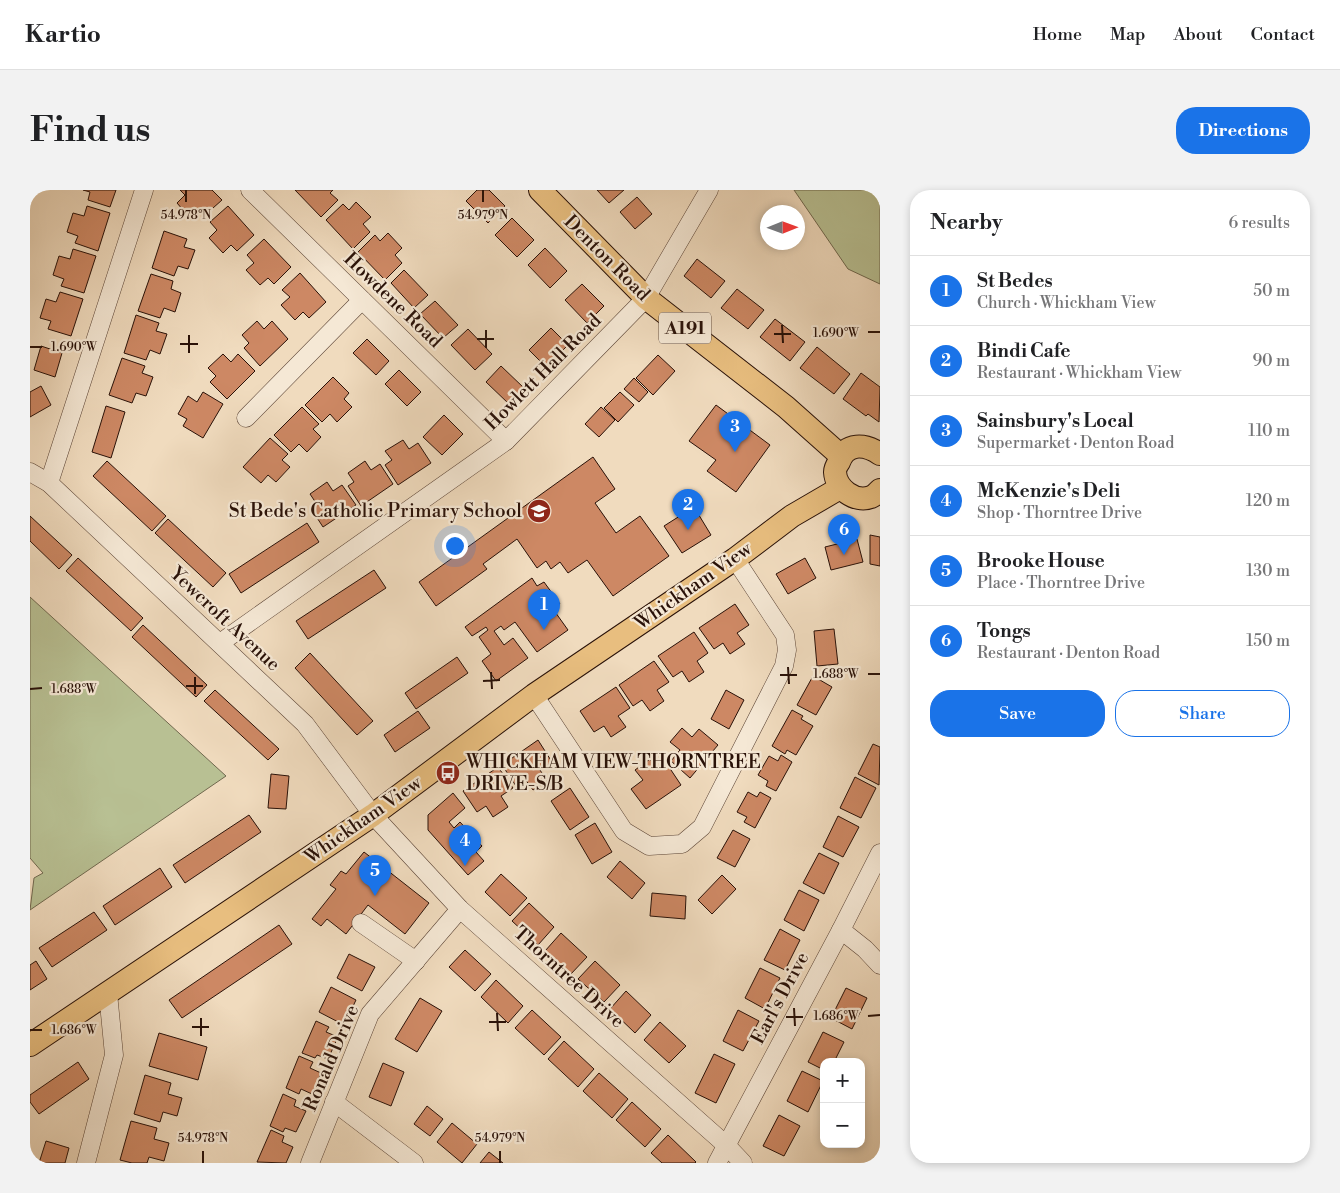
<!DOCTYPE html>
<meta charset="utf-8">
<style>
body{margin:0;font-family:"Libre Bodoni",serif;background:#f2f2f2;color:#202124}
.controls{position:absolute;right:15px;bottom:15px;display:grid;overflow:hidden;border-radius:10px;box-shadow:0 2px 8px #0003}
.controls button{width:45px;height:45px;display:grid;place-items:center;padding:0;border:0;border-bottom:1px solid #e0e0e0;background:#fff;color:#202124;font:25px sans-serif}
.compass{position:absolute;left:730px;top:15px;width:45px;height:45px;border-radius:50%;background:#fff;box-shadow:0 2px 8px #0003;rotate:89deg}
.you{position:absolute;left:424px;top:355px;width:18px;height:18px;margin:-12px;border:4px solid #fff;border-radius:50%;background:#1a73e8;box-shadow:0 0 0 8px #1a73e833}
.badge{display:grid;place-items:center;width:32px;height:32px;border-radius:50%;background:#1a73e8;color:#fff;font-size:16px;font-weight:700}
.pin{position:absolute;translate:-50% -41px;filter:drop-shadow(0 1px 2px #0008)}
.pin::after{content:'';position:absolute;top:26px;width:18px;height:15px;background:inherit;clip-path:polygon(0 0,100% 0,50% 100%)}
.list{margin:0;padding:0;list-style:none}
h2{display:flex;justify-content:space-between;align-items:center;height:65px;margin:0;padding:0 20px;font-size:21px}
h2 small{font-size:16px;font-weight:400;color:#757577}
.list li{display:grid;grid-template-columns:32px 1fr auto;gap:15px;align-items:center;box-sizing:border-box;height:70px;padding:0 20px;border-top:1px solid #e0e0e0}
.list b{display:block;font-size:19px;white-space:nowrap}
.list p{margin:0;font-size:16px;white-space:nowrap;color:#757577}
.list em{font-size:16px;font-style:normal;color:#757577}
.actions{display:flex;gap:10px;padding:15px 20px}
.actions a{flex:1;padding:11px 0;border:1px solid #1a73e8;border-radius:20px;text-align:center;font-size:18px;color:#1a73e8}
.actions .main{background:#1a73e8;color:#fff}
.map{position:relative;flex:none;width:850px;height:973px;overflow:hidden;border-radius:20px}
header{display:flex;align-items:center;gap:30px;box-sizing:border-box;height:70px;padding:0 25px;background:#fff;border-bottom:1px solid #e0e0e0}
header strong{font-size:24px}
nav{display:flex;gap:28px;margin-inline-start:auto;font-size:18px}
.intro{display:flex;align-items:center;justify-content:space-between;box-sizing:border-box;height:120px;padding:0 30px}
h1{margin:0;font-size:35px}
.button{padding:12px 22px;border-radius:20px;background:#1a73e8;color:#fff;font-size:18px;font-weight:700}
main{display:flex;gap:30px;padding:0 30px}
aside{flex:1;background:#fff;border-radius:20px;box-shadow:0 2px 8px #0003}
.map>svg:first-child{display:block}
</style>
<header>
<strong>Kartio</strong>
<nav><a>Home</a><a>Map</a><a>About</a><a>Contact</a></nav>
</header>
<div class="intro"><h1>Find us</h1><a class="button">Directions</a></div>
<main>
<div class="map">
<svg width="850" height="973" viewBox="0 0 850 973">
<rect width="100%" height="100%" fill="#f0dbbe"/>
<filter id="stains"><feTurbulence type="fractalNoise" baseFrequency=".004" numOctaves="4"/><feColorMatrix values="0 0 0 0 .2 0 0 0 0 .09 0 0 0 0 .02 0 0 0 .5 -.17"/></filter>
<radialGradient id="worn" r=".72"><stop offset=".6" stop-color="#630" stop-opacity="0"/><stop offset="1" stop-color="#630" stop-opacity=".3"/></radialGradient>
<g fill="#b8c093" stroke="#70684e">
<polygon points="764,0 850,0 850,94 818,79"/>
<polygon points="0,407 196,586 0,720 4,688 13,683 0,668"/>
</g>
<g fill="#cd8864" stroke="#291108">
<polygon points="53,0 86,0 80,17 58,10 60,2"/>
<polygon points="150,0 182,0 192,10 174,26 169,20 160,28 147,13 155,5"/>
<polygon points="265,0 303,0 300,3 308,10 291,27"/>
<polygon points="447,0 459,0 475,16 458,33 436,11"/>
<polygon points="567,0 594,0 579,13"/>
<polygon points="607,7 622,24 605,39 590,22"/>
<polygon points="326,12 341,27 333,34 340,42 323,59 296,30 313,14 319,20"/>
<polygon points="57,16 80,23 68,61 45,53 48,46 37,42 43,23 54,26"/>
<polygon points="198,16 224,45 207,61 201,55 193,63 179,48 187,40 180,32"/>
<polygon points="482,28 504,50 487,67 465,45"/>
<polygon points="134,41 157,49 154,57 165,60 158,79 148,76 144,86 122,78"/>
<polygon points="358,43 372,58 365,65 372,73 355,90 328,62 345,45 350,51"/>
<polygon points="234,49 261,77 244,94 238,88 230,95 216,80 224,73 217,65"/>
<polygon points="515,58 537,81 520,98 498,75"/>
<polygon points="43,59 66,66 54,103 31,96 34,89 23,85 29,66 40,69"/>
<polygon points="667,69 695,91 681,108 654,86"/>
<polygon points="374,80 398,105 384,118 361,93"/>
<polygon points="270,83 296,112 279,128 273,122 265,130 251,115 260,107 252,100"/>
<polygon points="121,84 143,91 141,99 151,103 145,122 134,118 130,128 108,121"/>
<polygon points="552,94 574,116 557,133 535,110"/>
<polygon points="707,99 734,120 718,139 691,118"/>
<polygon points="30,102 53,109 41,146 18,139 21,131 10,128 16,109 26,112"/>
<polygon points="405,111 428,135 413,148 390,124"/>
<polygon points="106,125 129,133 126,141 137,144 130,164 120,160 116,170 94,163"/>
<polygon points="745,129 775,152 760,171 730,147"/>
<polygon points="227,131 234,139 242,131 258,149 230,176 214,158 219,153 212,145"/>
<polygon points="521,138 538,155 516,177 499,160"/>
<polygon points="438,139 462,164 445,180 421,155"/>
<polygon points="337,149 359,171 346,185 323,163"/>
<polygon points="11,156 32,163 25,187 4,180"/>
<polygon points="787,157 820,184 804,204 770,178"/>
<polygon points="193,164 201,172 208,164 225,181 197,209 180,192 186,186 178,178"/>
<polygon points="628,165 645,181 623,205 606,188"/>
<polygon points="92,168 115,176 112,183 123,187 116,206 106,203 102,213 79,205"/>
<polygon points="471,176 494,198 479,214 456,192"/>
<polygon points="369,180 391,202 377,216 355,194"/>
<polygon points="831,183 850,197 849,232 838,224 836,226 813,209"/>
<polygon points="303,187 319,203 314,209 322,217 307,232 300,224 292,232 275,215"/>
<polygon points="604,188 618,202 609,212 594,199"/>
<polygon points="11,196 21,215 0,227 0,202"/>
<polygon points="173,202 193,214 173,248 153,236 157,229 148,224 158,206 167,212"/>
<polygon points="590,202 604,215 588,232 574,218"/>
<polygon points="686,215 740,255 706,302 677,281 686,270 659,251"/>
<polygon points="76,216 95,222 81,268 62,262"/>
<polygon points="272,217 289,234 283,239 291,247 277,262 269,254 261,262 244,245"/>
<polygon points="571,217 585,230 569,247 555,234"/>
<polygon points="414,225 433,244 412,265 393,247"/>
<polygon points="240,248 258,264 252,270 260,277 246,292 238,285 231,293 213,277"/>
<polygon points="373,250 379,259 388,253 401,273 368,295 355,275 362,270 355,261"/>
<polygon points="563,267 585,299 565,313 586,343 610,326 639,366 583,406 557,370 538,383 530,372 521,379 516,371 507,378 487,349 453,374 457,379 406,416 389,392"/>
<polygon points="77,271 136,326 122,341 63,286"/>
<polygon points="335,271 341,280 350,274 363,294 331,316 318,296 324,292 318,283"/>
<polygon points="297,292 303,301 312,295 326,315 293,337 280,317 286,313 280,304"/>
<polygon points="664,317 681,345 652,363 634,336"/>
<polygon points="0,326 42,365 29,379 0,351"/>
<polygon points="138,329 196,383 183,397 125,343"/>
<polygon points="277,333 289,352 211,403 199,384"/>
<polygon points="840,345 850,347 850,376 840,374"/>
<polygon points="827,349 833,372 801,380 795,357"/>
<polygon points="48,368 113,428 101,441 36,381"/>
<polygon points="775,368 786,388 758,404 746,384"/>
<polygon points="344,380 356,398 278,449 266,431"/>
<polygon points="502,388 507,396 514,392 530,414 523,419 538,440 507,462 485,432 474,440 471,436 464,441 474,455 483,448 498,468 466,491 452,471 461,464 449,447 458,440 456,437 442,446 435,437"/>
<polygon points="705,414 719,435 707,443 715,454 700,464 693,453 684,459 669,438"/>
<polygon points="113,435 177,495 166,507 102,447"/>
<polygon points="804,439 808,474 787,476 784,441"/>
<polygon points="664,442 678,463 667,471 674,482 659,492 652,481 643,487 628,466"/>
<polygon points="280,463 343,531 327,545 265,478"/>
<polygon points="427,467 438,483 386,519 375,503"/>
<polygon points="624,471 639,492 627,500 634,511 620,521 612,510 603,516 589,495"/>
<polygon points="783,486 802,497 786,525 767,515"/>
<polygon points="586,497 600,518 588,526 596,537 581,547 574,536 564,542 550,521"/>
<polygon points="185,500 249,559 238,570 174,511"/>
<polygon points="696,500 714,510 699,539 681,529"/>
<polygon points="762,520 773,526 771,529 783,536 766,565 757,560 755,564 742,556"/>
<polygon points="388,521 400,538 365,562 354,545"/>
<polygon points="652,538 662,547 669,539 688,555 660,588 641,571 650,560 640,552"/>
<polygon points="508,550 522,572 510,580 517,591 503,600 495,589 486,596 472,575"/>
<polygon points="843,554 850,557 849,595 828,584"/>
<polygon points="751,565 762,572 746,601 736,596 738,591 728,585 739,566 748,571"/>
<polygon points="620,569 627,580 637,574 651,595 616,619 601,599 613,590 605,580"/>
<polygon points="468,577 483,598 471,606 478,617 463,627 456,616 447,622 433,601"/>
<polygon points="241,584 259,586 256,619 238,618"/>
<polygon points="825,587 846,598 831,628 810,618"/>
<polygon points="540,598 559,627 540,640 521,611"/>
<polygon points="718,602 727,607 730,602 741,608 725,638 714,632 717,627 707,622"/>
<polygon points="423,603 435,618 419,632 424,638 430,632 452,656 446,662 454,671 438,685 398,640 398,625"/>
<polygon points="219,625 231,642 155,693 143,675"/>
<polygon points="808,626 829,637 813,667 793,657"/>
<polygon points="565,633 582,662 562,674 545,645"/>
<polygon points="703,640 720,649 705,677 687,668"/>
<polygon points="334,662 399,713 375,744 338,715 316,744 297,729 291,736 282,729 306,699 300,695 311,681 316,684"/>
<polygon points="789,663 809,673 794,704 773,693"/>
<polygon points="590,671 615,693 602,709 577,687"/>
<polygon points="130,678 142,697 85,735 73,716"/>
<polygon points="471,684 497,708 480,726 455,702"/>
<polygon points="692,685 706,699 682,724 668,710"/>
<polygon points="769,700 789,710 774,741 754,730"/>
<polygon points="622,703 656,706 655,729 620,726"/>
<polygon points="499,713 524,737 508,755 482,731"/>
<polygon points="64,722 77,740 22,777 9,758"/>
<polygon points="249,735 262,754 152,828 139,810"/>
<polygon points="750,739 770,750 755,780 734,770"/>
<polygon points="531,743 557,767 540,785 515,761"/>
<polygon points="435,760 461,784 445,801 419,777"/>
<polygon points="319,764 345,777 332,801 307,788"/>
<polygon points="6,771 17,789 0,800 0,775"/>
<polygon points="565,771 590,795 574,812 548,789"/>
<polygon points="730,778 750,788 735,819 715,808"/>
<polygon points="466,790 493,816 478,833 451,807"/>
<polygon points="301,797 326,810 314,835 289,822"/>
<polygon points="816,798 837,808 822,839 801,828"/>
<polygon points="596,801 621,825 605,843 580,819"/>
<polygon points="390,808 412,821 387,862 365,849"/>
<polygon points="502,820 531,847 514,865 485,838"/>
<polygon points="708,820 729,831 713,861 693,851"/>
<polygon points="286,831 299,837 296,842 308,847 298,869 287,865 285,868 272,863"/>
<polygon points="630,832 656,856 639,873 614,850"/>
<polygon points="793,842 814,852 804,872 794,872 794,880 778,872"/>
<polygon points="129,843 177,857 168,890 119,876"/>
<polygon points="534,851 564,879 548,897 518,869"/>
<polygon points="684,864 705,874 686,913 665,903"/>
<polygon points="269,866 283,872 280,878 291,883 282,904 271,899 269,904 256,898"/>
<polygon points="48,872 59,889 9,924 0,912 0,905"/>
<polygon points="353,873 374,882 361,916 339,907"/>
<polygon points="772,881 793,891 778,922 757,911"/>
<polygon points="569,883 598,909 582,928 553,901"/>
<polygon points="115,885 141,893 138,904 152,908 147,926 133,922 130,932 104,924"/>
<polygon points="253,904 266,910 264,916 276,921 266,942 255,938 253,942 240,936"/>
<polygon points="602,912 631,939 615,957 586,930"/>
<polygon points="397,916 413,929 400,946 384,934"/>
<polygon points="749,925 770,936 754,966 733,956"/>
<polygon points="101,931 127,938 124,949 139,953 134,971 119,967 117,973 102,973 90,970"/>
<polygon points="422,933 447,954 432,973 407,952"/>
<polygon points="241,940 254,946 252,952 263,957 256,973 227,972"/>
<polygon points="638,945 666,972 665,973 632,973 621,963"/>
<polygon points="16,951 39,958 35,973 9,973"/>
<polygon points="459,962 473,973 450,973"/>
</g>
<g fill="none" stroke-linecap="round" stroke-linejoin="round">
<g stroke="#5b4436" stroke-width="19">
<g id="minor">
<polyline points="220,0 476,251"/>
<polyline points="216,228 332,110"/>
<polyline points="0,282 19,293 275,534 343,625 430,719 696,955 713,973"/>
<polyline points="19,293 114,0"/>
<polyline points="190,453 476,251 616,108 679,0"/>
<polyline points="504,505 594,641 619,656 652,654 672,637 754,476 757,460 755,445 705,369"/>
<polyline points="331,733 386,771"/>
<polyline points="811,740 835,759 850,775"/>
<polyline points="304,912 384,973"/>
<polyline points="56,973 84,865 78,803"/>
<polyline points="280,973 340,824 430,719"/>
<polyline points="687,973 811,740 850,663"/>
</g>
</g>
<g stroke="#291108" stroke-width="24">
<g id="major">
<polyline points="510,0 616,108 756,217 811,266"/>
<path d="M850,264C835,254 816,252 809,272C807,275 805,279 805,282C806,299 825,313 841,307C844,306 848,302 850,300"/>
<polyline points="0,855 343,625 504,505 705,369 762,326 810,298"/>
</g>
</g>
<use href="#minor" stroke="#f5e8d5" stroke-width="18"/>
<use href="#major" stroke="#e8be7f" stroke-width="22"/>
</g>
<path fill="none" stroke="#291108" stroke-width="2" d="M156,0V12M453,0V12M752,135L753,153M456,140V158M838,142H850M744,144H761M159,145V163M447,149H464M150,154H168M0,157H12M758,477L759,494M461,482L462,499M838,484H850M750,485H767M165,487V504M453,491L470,490M156,496H173M0,499L12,498M764,818L765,836M467,823L468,841M838,826L850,825M756,827H773M171,828V846M459,832H476M162,837H179M0,840H12M173,961V973M470,961V973"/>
<defs>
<g id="school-disc" transform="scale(1.25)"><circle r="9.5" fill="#8f2418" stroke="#f5e8d5"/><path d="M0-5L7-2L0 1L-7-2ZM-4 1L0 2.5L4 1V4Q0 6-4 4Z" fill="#fff"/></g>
<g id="bus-disc" transform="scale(1.25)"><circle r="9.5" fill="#8f2418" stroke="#f5e8d5"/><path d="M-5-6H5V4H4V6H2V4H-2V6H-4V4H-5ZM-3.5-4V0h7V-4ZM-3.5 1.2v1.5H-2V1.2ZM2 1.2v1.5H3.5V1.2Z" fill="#fff"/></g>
</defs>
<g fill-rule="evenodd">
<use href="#school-disc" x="509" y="321"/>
<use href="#bus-disc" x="418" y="583"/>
</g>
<g text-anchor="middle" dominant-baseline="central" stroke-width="4.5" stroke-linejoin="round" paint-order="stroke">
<rect fill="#f5e8d5" stroke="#665246" stroke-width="1" x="629" y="122.5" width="52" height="31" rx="4"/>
<g font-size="18" font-weight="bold" fill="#291108">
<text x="655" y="138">A191</text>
</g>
<g font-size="19" fill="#291108" stroke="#f5e8d5">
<text transform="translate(577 68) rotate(45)">Denton Road</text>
<text transform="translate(363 110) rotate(44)">Howdene Road</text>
<text transform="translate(513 182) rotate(-45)">Howlett Hall Road</text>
<text transform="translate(663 396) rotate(-35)">Whickham View</text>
<text transform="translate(195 429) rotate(43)">Yewcroft Avenue</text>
<text transform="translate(333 630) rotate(-35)">Whickham View</text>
<text transform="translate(539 787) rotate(42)">Thorntree Drive</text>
<text transform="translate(750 808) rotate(-62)">Earl's Drive</text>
<text transform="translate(301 868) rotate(-67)">Ronald Drive</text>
</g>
<g font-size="19" fill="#291108" stroke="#f5e8d5" text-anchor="end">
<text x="492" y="321">St Bede's Catholic Primary School</text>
<text x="436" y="572" text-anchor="start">WHICKHAM VIEW-THORNTREE<tspan x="436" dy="22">DRIVE-S/B</tspan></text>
</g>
</g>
<g font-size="12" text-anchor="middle" fill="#291108" stroke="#f5e8d5" stroke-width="4.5" stroke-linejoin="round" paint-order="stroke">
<text x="156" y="29">54.978°N</text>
<text x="453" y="29">54.979°N</text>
<text x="806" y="147">1.690°W</text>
<text x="44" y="161">1.690°W</text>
<text x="806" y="488">1.688°W</text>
<text x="44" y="503">1.688°W</text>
<text x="806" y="830">1.686°W</text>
<text x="44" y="844">1.686°W</text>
<text x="173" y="952">54.978°N</text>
<text x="470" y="952">54.979°N</text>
</g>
<rect width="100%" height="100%" filter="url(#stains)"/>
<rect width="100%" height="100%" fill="url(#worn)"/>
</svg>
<div class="controls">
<button>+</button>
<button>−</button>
</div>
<svg class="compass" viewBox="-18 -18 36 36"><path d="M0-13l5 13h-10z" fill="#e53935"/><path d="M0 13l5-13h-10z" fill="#757577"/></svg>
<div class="you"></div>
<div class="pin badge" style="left:514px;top:440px">1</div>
<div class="pin badge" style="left:658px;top:340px">2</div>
<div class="pin badge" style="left:705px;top:262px">3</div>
<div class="pin badge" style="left:435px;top:676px">4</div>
<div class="pin badge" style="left:345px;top:706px">5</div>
<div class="pin badge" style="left:814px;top:365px">6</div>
</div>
<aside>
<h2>Nearby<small>6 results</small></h2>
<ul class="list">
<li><span class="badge">1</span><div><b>St Bedes</b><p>Church · Whickham View</p></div><em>50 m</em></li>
<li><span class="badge">2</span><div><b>Bindi Cafe</b><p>Restaurant · Whickham View</p></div><em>90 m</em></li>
<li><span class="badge">3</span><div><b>Sainsbury's Local</b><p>Supermarket · Denton Road</p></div><em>110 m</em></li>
<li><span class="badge">4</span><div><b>McKenzie's Deli</b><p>Shop · Thorntree Drive</p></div><em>120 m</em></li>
<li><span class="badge">5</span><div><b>Brooke House</b><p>Place · Thorntree Drive</p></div><em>130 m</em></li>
<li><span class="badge">6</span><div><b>Tongs</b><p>Restaurant · Denton Road</p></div><em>150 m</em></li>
</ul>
<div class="actions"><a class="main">Save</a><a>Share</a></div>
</aside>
</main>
